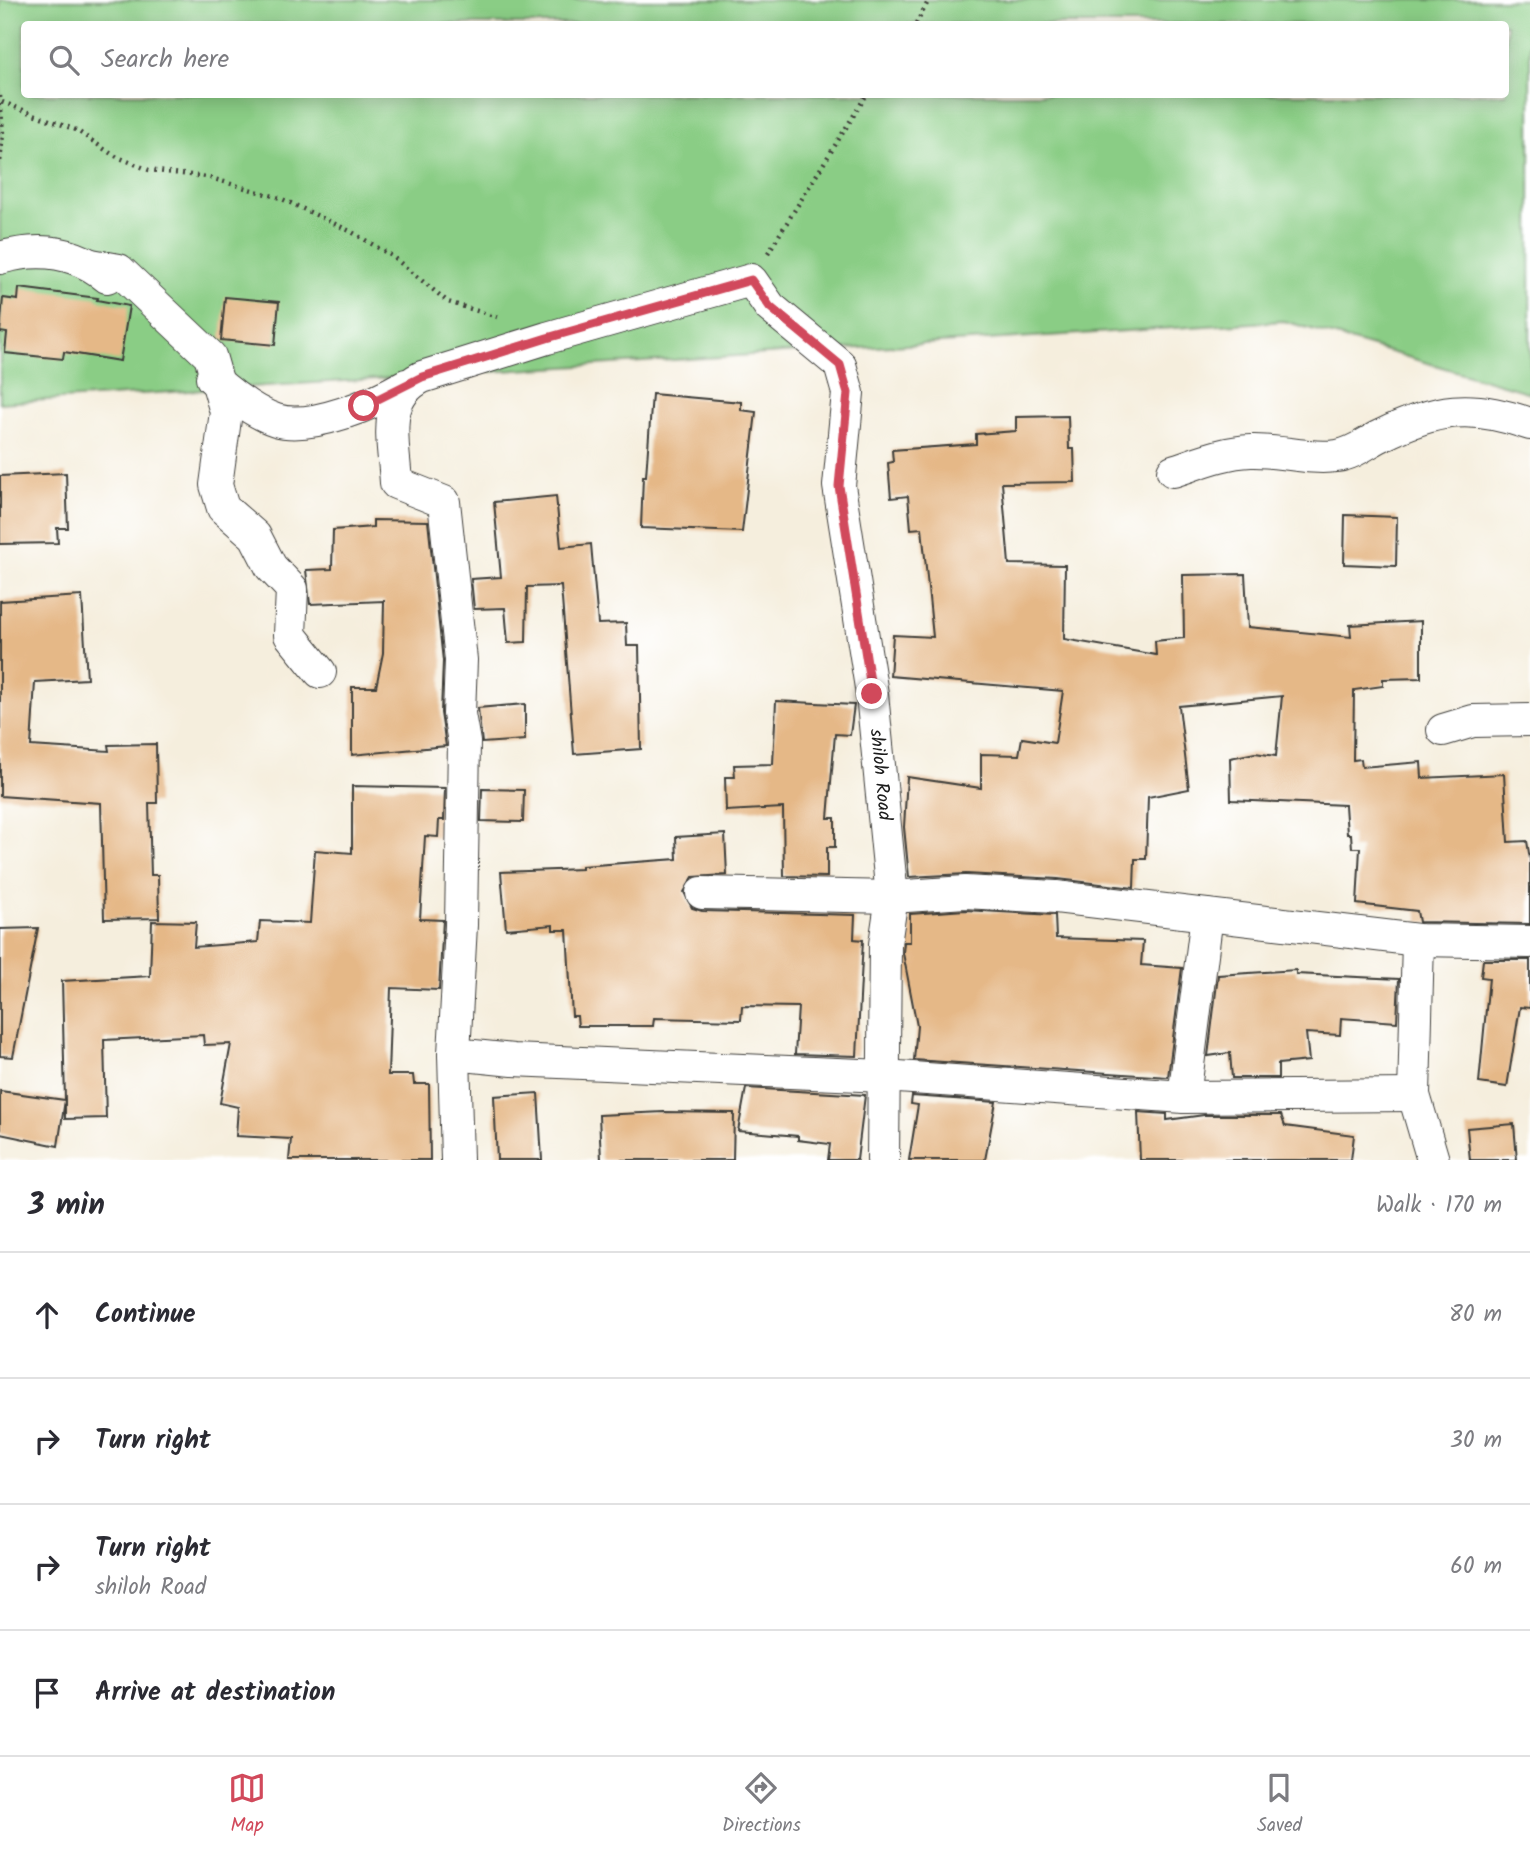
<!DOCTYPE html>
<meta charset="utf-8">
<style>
body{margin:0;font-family:Kalam,sans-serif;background:#f2f2f3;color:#2b2b33}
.stop{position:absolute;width:21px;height:21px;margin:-16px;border:5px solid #d1495b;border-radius:50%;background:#fff}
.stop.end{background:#d1495b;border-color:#fff;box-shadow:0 2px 7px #0008}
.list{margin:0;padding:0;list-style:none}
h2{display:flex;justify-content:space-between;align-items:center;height:91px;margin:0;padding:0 28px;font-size:30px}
h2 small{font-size:23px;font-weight:400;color:#7c7c81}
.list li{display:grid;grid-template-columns:46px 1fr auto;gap:21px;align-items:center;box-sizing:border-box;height:126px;padding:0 28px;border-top:2px solid #e1e1e2}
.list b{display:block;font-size:26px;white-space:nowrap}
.list p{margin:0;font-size:23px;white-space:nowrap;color:#7c7c81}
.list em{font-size:23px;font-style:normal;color:#7c7c81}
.icon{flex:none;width:38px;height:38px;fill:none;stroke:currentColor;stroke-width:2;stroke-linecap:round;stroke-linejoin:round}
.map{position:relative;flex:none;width:1530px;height:1160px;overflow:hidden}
.search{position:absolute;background:#fff;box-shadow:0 4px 18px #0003;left:21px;right:21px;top:21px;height:77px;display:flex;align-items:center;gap:18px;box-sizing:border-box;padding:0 24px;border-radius:7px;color:#7c7c81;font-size:26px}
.sheet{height:595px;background:#fff}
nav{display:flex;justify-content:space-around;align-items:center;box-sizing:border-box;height:98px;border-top:2px solid #e1e1e2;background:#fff;font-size:19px;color:#7c7c81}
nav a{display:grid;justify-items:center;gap:4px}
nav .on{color:#d1495b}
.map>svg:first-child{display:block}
</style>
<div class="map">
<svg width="1530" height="1160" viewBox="0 0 1530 1160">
<rect width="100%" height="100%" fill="#fff"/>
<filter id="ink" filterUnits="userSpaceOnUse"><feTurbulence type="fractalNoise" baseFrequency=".0143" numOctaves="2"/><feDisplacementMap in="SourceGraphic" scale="14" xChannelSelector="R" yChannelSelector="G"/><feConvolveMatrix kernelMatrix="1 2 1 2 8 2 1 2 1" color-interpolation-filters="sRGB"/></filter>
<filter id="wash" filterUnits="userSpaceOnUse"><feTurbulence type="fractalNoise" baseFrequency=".00686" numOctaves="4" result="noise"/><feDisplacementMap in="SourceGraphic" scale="28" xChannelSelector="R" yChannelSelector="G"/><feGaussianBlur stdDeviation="1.57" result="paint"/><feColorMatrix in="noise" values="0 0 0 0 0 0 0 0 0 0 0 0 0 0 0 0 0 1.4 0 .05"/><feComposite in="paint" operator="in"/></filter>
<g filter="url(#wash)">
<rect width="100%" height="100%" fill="#f5eedd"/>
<path fill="#8acd85" stroke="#537450" stroke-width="2" fill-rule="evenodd" d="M0,0H1530V393L1284,321L0,403ZM24,24H1506V94H24Z"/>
<g id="blocks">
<g fill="#e5b887">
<polygon points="19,288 98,298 97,300 129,306 120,361 64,352 63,359 5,353 7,333 0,332 3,298 18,300"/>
<polygon points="225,297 279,302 275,345 221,340"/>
<polygon points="652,394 741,402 741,410 756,412 742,532 641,528 643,476 646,476"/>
<polygon points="1068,416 1069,449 1074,449 1075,482 1002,483 1009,564 1065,565 1064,639 1156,655 1155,641 1184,638 1183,575 1245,574 1248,627 1351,637 1350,625 1421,621 1421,678 1383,679 1383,686 1354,690 1353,760 1361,759 1362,767 1421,762 1422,778 1504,774 1508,842 1527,841 1530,859 1530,924 1419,922 1417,911 1357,904 1360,848 1352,848 1351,834 1347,834 1345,805 1231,800 1230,758 1255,753 1276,756 1282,696 1179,706 1189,789 1148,797 1146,859 1135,859 1134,888 1058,879 966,874 909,877 904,827 907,777 981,788 981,754 1019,755 1022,738 1055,743 1063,691 890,676 893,635 933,637 922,528 911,529 908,496 891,498 888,463 893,462 892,450 976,444 976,434 1016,431 1016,417"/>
<polygon points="66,473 68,528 57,528 58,543 0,544 0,476"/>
<polygon points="556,496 561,547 591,544 598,624 626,623 627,646 639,646 641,749 574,754 561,586 527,587 526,642 508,643 505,608 474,609 471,579 501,577 494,502"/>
<polygon points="1345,515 1397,517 1396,566 1344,564"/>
<polygon points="373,520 428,521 443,661 441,713 446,746 352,755 352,687 376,687 383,653 384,601 310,604 306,570 332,569 333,530 373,527"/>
<polygon points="82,596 87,679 35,682 31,746 109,751 108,745 156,744 157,803 149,803 151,875 158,875 159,918 104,919 101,803 0,796 0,601"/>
<polygon points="776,701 854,705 850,735 835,734 828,818 835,818 835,847 827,847 827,877 784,876 783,808 726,811 725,777 735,777 734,765 773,764"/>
<polygon points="525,704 525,740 482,743 478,708"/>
<polygon points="352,786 445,788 444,820 439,820 438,837 425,836 420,919 443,920 439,990 391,988 388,1075 413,1075 414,1084 429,1084 430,1160 289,1160 291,1139 236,1136 238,1107 220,1103 231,1044 204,1045 203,1035 104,1040 106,1118 65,1119 65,1100 58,1146 0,1134 0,1091 65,1100 62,981 150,976 152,921 196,922 194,947 258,942 260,921 310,923 315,850 352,853"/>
<polygon points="482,789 524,790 523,822 481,821"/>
<polygon points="725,834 727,875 693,877 684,892 692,908 702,911 855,915 854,939 863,940 857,1056 795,1054 798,1007 742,1006 741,1020 654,1018 653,1026 578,1026 577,1016 572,1016 567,930 553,930 553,925 506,929 501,872 582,869 582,866 677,859 676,837"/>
<polygon points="965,910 1055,915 1056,938 1143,941 1141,965 1182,968 1168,1077 914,1060 917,1026 903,953 904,942 910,942 910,914"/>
<polygon points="38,928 13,1057 0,1056 0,929"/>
<polygon points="1483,960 1530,960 1530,1008 1520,1007 1507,1087 1479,1083 1489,978 1481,977"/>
<polygon points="1296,970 1296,974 1399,979 1397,1022 1341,1018 1340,1035 1306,1033 1309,1061 1278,1064 1278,1078 1232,1078 1230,1053 1208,1056 1218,975"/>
<polygon points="746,1088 865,1095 857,1160 828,1160 830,1144 798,1140 798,1136 738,1131"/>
<polygon points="538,1093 542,1160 497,1160 494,1096"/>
<polygon points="912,1096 996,1102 985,1160 909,1160 918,1105 911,1104"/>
<polygon points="664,1112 734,1113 733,1160 601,1160 599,1115"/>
<polygon points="1138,1112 1167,1114 1167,1120 1204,1115 1281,1115 1285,1126 1354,1135 1351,1160 1140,1160"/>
<polygon points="1514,1124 1517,1160 1470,1160 1467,1128"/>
</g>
</g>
</g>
<g filter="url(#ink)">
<use href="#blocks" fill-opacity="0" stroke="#3d3c39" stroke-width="2"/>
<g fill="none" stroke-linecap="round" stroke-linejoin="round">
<g stroke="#3d3c39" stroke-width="34">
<g id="minor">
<path d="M0,258C39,247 76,251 107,277"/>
<polyline points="91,265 119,270 210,356 226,412 216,485 223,508 255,536 271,567 292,589 290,635 320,672"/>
<path d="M212,378C229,393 254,413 276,420C311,431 375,403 406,385"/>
<path d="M1173,471C1198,463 1223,452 1251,451C1280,450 1308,460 1337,456C1353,454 1366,443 1380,436C1436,408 1471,403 1530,424"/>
<polyline points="1443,730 1473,721 1530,720"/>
<polyline points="702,893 892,897 965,892 1056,897 1418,940 1530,942"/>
<polyline points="1418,940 1414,1095 1433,1160"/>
<polyline points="454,1054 513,1060 884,1076 1184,1097 1414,1095"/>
<polyline points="1184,1097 1207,915"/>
<path id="s1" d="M457,1160L454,1054L461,925L464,742L459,714L461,660L444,502L396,483C394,443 380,398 422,377L547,338L751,280L770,307L840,365L848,393L839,486L872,694L892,897L885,944L883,1160"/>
</g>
</g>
<g stroke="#3d3c39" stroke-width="4.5" stroke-dasharray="2 5" stroke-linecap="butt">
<polyline points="916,24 929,0"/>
<polyline points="0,96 3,134 0,162"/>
<polyline points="2,102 76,130 113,155 149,170 207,177 280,198 350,231 392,256 448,302 497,317"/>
<polyline points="768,253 867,94"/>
</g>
<use href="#minor" stroke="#fff" stroke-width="32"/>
</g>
</g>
<g fill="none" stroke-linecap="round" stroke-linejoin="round" filter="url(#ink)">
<polyline stroke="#d1495b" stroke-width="9" points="364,406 422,377 547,338 751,280 770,307 840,365 848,393 839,486 872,694"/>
</g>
<g text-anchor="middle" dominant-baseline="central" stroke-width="5" stroke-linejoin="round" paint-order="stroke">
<g font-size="19" fill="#1c1c1c" stroke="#fff">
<text stroke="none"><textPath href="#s1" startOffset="1710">shiloh Road</textPath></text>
</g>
</g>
</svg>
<div class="stop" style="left:364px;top:406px"></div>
<div class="stop end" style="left:872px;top:694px"></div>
<div class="search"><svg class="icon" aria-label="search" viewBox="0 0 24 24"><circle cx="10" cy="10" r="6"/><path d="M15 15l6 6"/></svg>Search here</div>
</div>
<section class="sheet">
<h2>3 min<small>Walk · 170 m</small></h2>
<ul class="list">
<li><svg class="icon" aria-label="ahead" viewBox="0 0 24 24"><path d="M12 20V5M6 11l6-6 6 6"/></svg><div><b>Continue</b></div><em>80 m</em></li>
<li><svg class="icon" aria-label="right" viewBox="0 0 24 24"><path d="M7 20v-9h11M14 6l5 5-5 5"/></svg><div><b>Turn right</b></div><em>30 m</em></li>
<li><svg class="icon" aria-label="right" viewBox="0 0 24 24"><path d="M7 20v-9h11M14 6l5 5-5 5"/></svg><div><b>Turn right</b><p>shiloh Road</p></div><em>60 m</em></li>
<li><svg class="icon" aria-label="arrive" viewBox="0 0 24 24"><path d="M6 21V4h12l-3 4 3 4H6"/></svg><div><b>Arrive at destination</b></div></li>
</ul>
</section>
<nav>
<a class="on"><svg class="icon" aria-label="map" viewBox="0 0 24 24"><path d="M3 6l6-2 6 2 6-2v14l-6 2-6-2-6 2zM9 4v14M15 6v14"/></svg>Map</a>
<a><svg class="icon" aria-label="directions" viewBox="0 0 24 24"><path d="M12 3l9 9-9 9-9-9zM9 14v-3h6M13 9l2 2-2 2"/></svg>Directions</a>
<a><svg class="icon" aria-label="saved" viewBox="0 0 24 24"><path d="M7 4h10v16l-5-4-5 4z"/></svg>Saved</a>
</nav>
